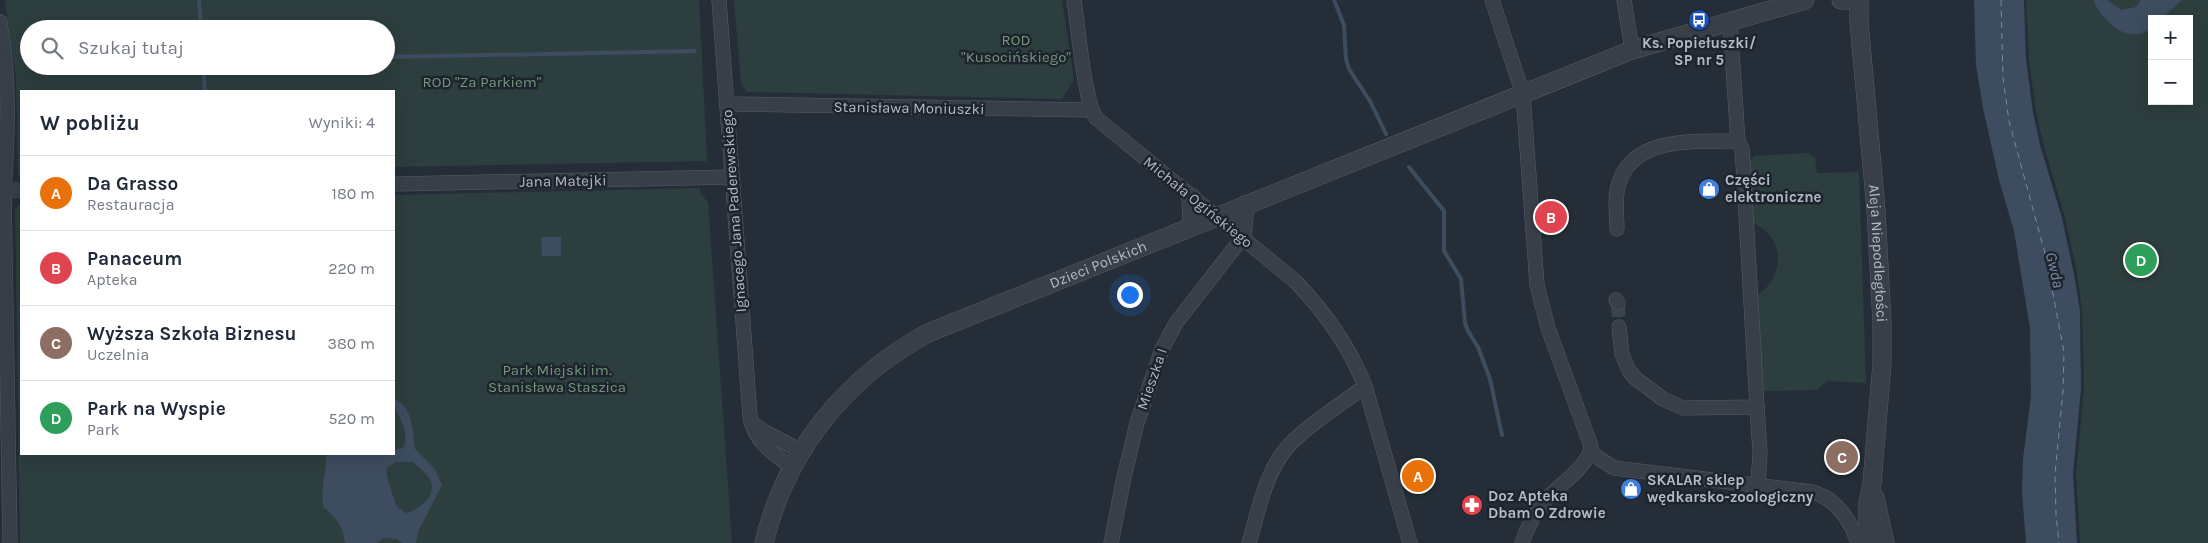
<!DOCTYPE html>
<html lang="pl">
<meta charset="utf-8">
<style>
body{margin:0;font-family:Karla,sans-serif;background:#f2f2f3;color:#1f2937}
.controls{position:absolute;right:15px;top:15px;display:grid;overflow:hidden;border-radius:0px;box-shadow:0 5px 20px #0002}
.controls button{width:45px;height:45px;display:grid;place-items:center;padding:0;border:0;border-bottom:1px solid #e0e1e3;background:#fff;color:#1f2937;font:25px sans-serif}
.you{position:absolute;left:1129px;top:294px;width:18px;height:18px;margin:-12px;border:4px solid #fff;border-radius:50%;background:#1a73e8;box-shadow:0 0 0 8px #1a73e833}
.badge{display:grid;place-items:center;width:32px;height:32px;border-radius:50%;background:#db2777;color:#fff;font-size:16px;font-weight:700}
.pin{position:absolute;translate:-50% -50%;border:2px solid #fff;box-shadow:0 1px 5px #0006}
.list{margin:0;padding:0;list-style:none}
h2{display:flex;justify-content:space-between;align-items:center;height:65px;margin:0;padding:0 20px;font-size:21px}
h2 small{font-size:16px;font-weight:400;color:#747a83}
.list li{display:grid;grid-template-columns:32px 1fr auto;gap:15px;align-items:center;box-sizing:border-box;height:75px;padding:0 20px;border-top:1px solid #e0e1e3}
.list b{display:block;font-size:19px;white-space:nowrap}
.list p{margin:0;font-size:16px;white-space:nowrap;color:#747a83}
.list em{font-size:16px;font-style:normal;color:#747a83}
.icon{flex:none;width:28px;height:28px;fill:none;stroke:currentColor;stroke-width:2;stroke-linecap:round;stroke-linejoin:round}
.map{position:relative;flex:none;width:2208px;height:543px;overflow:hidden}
.search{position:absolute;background:#fff;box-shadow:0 5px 20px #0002;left:20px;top:20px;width:375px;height:55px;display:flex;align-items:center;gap:12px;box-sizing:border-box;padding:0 18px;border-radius:28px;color:#747a83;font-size:19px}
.panel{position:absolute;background:#fff;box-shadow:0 5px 20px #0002;left:20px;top:90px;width:375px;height:365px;border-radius:0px}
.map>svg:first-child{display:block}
</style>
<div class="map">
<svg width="2208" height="543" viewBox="0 0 2208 543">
<rect width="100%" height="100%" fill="#252e38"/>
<g fill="#2d3e3e" fill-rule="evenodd">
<path d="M5,0H699L707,161L394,167V91H21V176H18L16,78ZM29,29H386V66H29Z"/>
<polygon points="734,0 1062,0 1074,80 1062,99 747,92 741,83"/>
<path d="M2026,0H2208V543H2080L2076,473L2084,388L2082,310L2077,273L2065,217L2043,143L2036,111L2029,59ZM2152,19H2189V101H2152Z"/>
<path d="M1808,153L1815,158L1817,173L1859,172L1866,383L1827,381L1817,390L1763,391L1757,295C1786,277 1785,237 1753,223L1749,161L1755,156Z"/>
<polygon points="700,188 700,193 708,202 732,543 20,543 15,209 21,203 21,454 394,454 394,195"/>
</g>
<g fill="#3d4c5f" fill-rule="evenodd">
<polygon points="1974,0 2024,0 2026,60 2033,112 2040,145 2062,218 2074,274 2080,311 2081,389 2073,474 2077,543 2026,543 2022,492 2023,459 2031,396 2030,328 2014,231 1999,180 1983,108 1976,65"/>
<path d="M2093,0H2107L2121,10L2136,7L2141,0H2182L2161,19H2152V27C2129,48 2102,20 2093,0Z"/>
<polygon points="541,237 561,237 561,256 542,256"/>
<path d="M394,399C413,406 413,432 415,449L435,469L442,485L418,532L416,543H402L397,539L383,538L377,543H345C344,529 336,516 324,508C319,489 327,473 326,454H394V450L404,447C410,425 394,416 394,399ZM396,462H413C419,468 428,474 431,482C436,497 418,510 406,513L397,507C394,498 385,476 387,468Z"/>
</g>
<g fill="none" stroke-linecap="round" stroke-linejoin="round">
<g stroke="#3d4c5f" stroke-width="4">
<polyline points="199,0 201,29"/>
<polyline points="1334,0 1344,25 1346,59 1349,69 1370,101 1386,134"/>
<polyline points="386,57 695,51"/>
<polyline points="203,66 205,91"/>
<polyline points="1409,167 1444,211 1444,251 1461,279 1465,323 1468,331 1478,347 1490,379 1502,435"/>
</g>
<polyline stroke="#788ca4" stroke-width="1" stroke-dasharray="6 5" stroke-linecap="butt" points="2001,0 2003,78 2009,121 2046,257 2064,352 2063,391 2055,474 2056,514 2059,543"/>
<polyline stroke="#3a434d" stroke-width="14" stroke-dasharray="14 7" stroke-linecap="butt" points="1618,303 1619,327"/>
<g stroke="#575d66" stroke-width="15">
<g id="minor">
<path d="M719,0L750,416C754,441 772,453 792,467"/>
<path d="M1074,0C1078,26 1084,99 1096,118L1295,281C1324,311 1350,348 1365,386L1410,543"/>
<path d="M1492,0L1523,94L1537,285L1548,328L1591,446C1590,466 1557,486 1544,502C1534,514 1527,528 1522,543"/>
<polyline points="1624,0 1632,50"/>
<path d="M0,22C10,78 8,134 4,190L10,543"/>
<polyline points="727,104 1091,110"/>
<polyline points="394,184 732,177"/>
<polyline points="4,190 21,190"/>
<path d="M1617,229C1617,215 1614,197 1619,183C1634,135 1698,142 1738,141"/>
<polyline points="1616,300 1618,303"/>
<polyline points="1619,327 1622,354 1629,371 1635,378 1663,399 1683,408 1757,407 1743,163 1742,149 1738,141 1730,22"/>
<polyline points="1757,407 1760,452 1758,486"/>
<polyline points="751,422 765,432 801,451"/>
<path d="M1591,453L1614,468L1622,469L1812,492C1837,499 1850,519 1858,543"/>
<polyline points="1111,543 1124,477 1137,423 1162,349 1176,323 1242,238"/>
<path d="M1249,543C1258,513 1264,479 1282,454C1300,429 1341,405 1365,386"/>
</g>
</g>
<g stroke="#575d66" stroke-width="19">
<g id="tertiary">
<polyline points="1841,0 1847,0"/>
<path id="s1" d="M1859,0V22L1876,210L1882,323V363L1872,483L1868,503V543"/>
<polyline points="1191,197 1192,226"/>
<polyline points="1242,238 1245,205"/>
<polyline points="1875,498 1885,543"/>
<path id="s2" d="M764,543C786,451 845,378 928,333L1632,50L1805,0"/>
</g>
</g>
<use href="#minor" stroke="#383f48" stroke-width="14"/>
<use href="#tertiary" stroke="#383f48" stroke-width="18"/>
</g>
<defs>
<g id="bus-disc" transform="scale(1.125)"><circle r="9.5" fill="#1a4fb4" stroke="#1e242d"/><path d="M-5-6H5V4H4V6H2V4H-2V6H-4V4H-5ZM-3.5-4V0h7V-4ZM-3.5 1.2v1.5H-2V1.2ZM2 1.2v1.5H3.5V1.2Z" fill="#fff"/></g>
<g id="shop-disc" transform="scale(1.125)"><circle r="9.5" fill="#3f7fe0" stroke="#1e242d"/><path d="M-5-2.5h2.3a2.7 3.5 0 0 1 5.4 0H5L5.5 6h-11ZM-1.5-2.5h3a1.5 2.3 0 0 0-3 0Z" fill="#fff"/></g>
<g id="pharmacy-disc" transform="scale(1.125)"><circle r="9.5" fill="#e0444e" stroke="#1e242d"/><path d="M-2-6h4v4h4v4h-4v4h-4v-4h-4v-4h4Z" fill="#fff"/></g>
</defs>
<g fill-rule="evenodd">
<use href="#bus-disc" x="1699" y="20"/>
<use href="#shop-disc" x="1709" y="189"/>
<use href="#shop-disc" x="1631" y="489"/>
<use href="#pharmacy-disc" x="1472" y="505"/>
</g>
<g text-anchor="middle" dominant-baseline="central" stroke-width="5" stroke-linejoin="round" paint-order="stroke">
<g font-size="15" fill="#75977c" stroke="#1e242d">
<text x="1016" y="40">ROD<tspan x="1016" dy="17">"Kusocińskiego"</tspan></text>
<text x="482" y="82">ROD "Za Parkiem"</text>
<text x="557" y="370">Park Miejski im.<tspan x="557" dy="17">Stanisława Staszica</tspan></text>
</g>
<g font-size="15" font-weight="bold" fill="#b4bac4" stroke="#1e242d" text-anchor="start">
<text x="1699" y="43" text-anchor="middle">Ks. Popiełuszki/<tspan x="1699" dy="17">SP nr 5</tspan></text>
<text x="1725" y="180">Części<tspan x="1725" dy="17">elektroniczne</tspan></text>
<text x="1647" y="480">SKALAR sklep<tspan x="1647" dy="17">wędkarsko-zoologiczny</tspan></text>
<text x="1488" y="496">Doz Apteka<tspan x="1488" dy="17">Dbam O Zdrowie</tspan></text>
</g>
<g font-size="15" fill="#b4bac4" stroke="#1e242d">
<text transform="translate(909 108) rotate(1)">Stanisława Moniuszki</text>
<text transform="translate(563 181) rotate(-1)">Jana Matejki</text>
<text transform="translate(1198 202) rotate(39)">Michała Ogińskiego</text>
<text transform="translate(734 211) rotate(-94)">Ignacego Jana Paderewskiego</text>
<text stroke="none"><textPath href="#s1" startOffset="254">Aleja Niepodległości</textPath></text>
<text stroke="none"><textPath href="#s2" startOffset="458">Dzieci Polskich</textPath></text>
<text transform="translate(1152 379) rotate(-71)">Mieszka I</text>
</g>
<g font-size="16" font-style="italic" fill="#788ca4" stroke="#1e242d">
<text transform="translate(2055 270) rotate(77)">Gwda</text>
</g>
</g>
</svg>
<div class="controls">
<button>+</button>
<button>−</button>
</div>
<div class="you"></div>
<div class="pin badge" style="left:1418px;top:476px;background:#e8710a">A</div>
<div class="pin badge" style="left:1551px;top:217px;background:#e0444e">B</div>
<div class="pin badge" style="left:1842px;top:457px;background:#8d6e63">C</div>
<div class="pin badge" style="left:2141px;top:260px;background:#2e9e5b">D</div>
<div class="search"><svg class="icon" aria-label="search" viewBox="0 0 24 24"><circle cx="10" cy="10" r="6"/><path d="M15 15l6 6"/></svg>Szukaj tutaj</div>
<section class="panel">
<h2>W pobliżu<small>Wyniki: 4</small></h2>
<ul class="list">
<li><span class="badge" style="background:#e8710a">A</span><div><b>Da Grasso</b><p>Restauracja</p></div><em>180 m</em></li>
<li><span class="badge" style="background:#e0444e">B</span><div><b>Panaceum</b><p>Apteka</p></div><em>220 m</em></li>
<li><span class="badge" style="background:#8d6e63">C</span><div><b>Wyższa Szkoła Biznesu</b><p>Uczelnia</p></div><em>380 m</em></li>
<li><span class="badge" style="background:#2e9e5b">D</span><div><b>Park na Wyspie</b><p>Park</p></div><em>520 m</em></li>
</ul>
</section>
</div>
